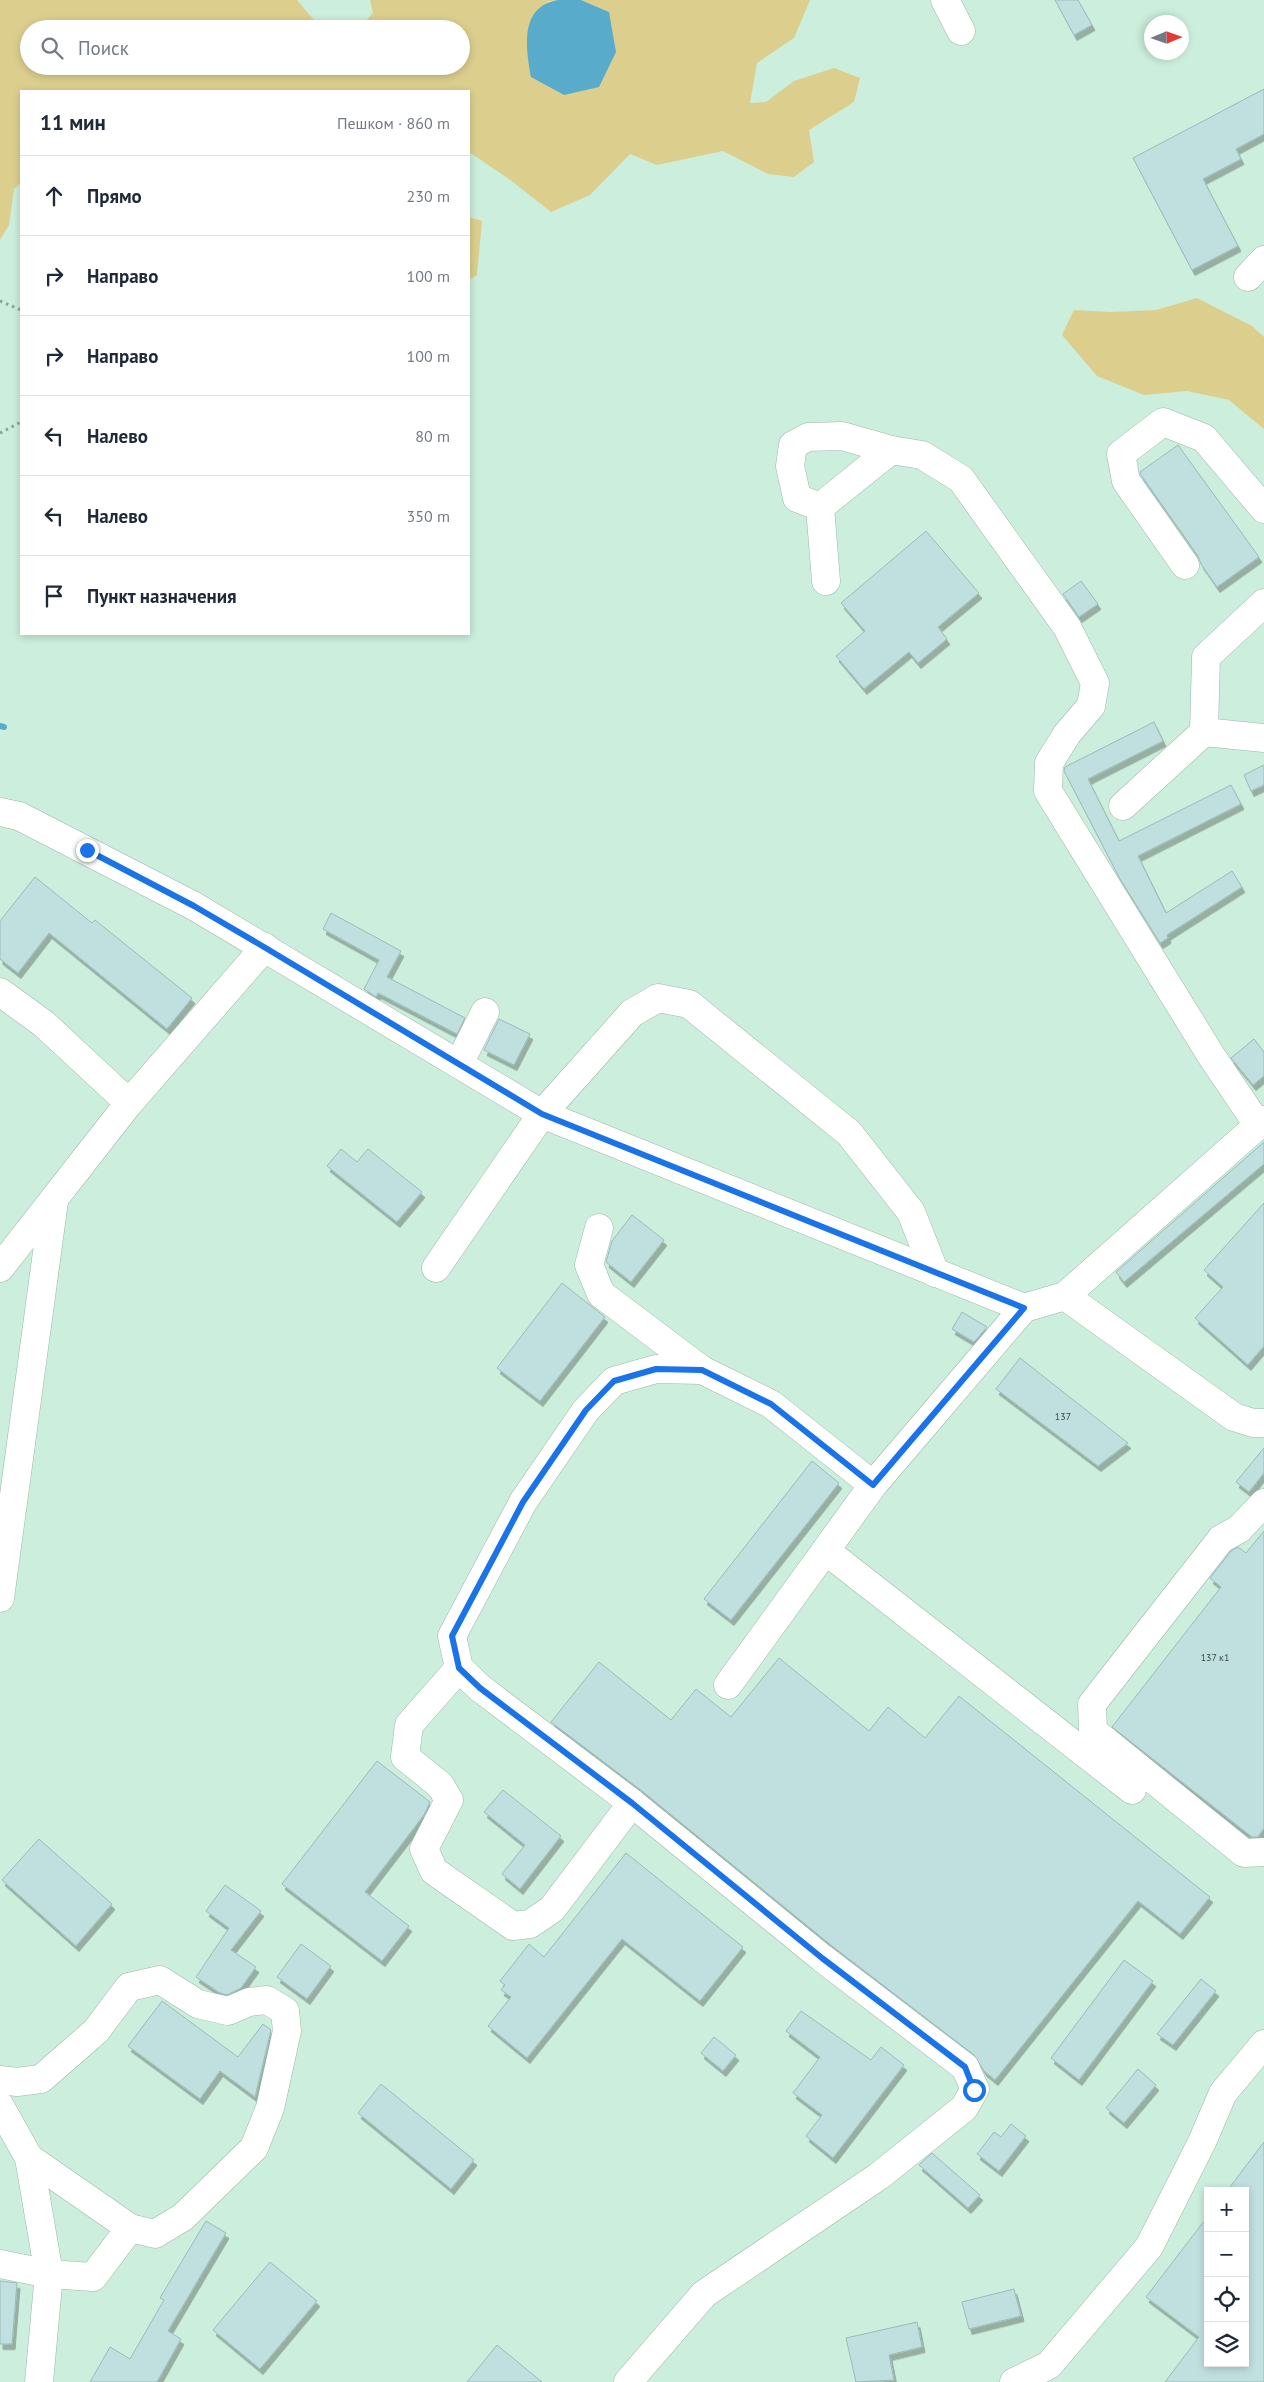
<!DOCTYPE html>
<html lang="ru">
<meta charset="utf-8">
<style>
body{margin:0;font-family:"PT Sans",sans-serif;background:#f6f6f7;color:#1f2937}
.controls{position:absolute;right:15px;bottom:15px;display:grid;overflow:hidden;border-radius:0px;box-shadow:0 2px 8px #0003}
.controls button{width:45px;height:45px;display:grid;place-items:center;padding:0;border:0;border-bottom:1px solid #e0e1e3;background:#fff;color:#1f2937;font:25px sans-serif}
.compass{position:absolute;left:1144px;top:15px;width:45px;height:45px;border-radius:50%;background:#fff;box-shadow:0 2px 8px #0003;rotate:88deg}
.stop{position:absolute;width:15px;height:15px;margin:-11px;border:4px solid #1a73e8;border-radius:50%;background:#fff}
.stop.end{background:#1a73e8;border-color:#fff;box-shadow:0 1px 5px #0008}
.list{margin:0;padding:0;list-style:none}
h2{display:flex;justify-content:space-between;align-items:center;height:65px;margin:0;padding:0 20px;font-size:21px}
h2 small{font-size:16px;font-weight:400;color:#747a83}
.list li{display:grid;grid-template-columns:32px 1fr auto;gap:15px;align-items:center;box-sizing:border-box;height:80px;padding:0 20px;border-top:1px solid #e0e1e3}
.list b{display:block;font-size:19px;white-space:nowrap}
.list em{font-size:16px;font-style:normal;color:#747a83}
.icon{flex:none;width:28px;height:28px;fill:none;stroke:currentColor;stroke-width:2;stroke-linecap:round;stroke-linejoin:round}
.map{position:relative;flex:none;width:1264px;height:2382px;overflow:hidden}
.search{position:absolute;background:#fff;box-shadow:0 2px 8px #0003;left:20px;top:20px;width:450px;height:55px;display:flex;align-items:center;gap:12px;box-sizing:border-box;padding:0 18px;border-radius:28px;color:#747a83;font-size:19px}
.panel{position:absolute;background:#fff;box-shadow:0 2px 8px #0003;left:20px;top:90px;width:450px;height:545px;border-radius:0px}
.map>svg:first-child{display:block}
</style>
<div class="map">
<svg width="1264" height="2382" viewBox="0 0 1264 2382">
<defs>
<filter id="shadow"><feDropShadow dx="3" dy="5.5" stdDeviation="0" flood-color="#0004"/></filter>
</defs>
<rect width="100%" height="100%" fill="#ddf7e9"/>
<path fill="#cceedc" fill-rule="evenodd" d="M0,0H1264V2382H0ZM1152,22H1182V52H1152ZM29,29H461V66H29ZM21,91H469V634H21ZM1208,2191H1245V2363H1208Z"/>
<g fill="#dccf8e" fill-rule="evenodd">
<path d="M0,0H297L320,27L359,28L373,13L370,0H558L545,2L609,12L581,0H810L794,38L757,63L750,103L766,102L794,81L834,68L860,78L854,102L809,130L814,162L794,177L768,174L723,151L657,165L630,154L590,195L551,212L509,179L469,152V91H21V183L14,189L9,225L0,240ZM29,29H461V66H29Z"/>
<polygon points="469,217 482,221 477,275 469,280"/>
<polygon points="1197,298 1252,326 1264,337 1264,429 1229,400 1187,391 1144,395 1097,376 1062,335 1074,310 1111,312 1156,310"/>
</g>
<path fill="#59abcc" d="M558,0H581L609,12L616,52L599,87L564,95L531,77C526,47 519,7 558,0Z"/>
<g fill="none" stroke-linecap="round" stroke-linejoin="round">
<polyline stroke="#59abcc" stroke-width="6" points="0,726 4,727"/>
</g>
<g fill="#c0e0df" stroke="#9bbab9" filter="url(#shadow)">
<polygon points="1055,0 1078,0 1092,25 1074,35"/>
<polygon points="1264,89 1264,134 1236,149 1241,159 1203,179 1238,246 1192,270 1133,158"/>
<polygon points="1178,445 1259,557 1217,587 1201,564 1198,556 1141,475 1140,472"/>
<polygon points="926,531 979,593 938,627 947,639 918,663 909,652 864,689 836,656 865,631 841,603"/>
<polygon points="1081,581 1098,604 1079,617 1063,594"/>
<polygon points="1154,722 1163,741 1088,779 1119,841 1231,785 1241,804 1138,856 1166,913 1232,871 1242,887 1167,935 1168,938 1160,943 1120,879 1064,771 1065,767"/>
<polygon points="1264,765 1264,785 1251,791 1244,775"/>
<polygon points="35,877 92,923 95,920 192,998 167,1029 49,933 18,973 0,959 0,921"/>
<polygon points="331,913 401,951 387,977 465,1018 457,1034 378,993 376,997 364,989 379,960 323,929"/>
<polygon points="499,1019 530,1034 514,1065 484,1050"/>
<polygon points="1254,1039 1264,1052 1264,1076 1253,1085 1231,1058"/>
<polygon points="1264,1142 1264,1164 1124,1282 1116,1272"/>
<polygon points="341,1149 357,1162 368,1149 422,1192 397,1222 327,1166"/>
<polygon points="1264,1203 1264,1346 1248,1365 1195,1318 1223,1287 1204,1270"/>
<polygon points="632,1215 664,1240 631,1282 606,1262 612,1241"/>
<polygon points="562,1283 605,1317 540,1401 497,1368"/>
<polygon points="962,1312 987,1327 974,1342 952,1329"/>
<polygon points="1020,1358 1128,1443 1098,1466 996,1389"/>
<polygon points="1264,1448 1264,1473 1249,1492 1236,1482"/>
<polygon points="812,1461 839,1483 731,1620 704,1599"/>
<polygon points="1264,1531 1264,1828 1258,1837 1252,1837 1112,1727 1221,1587 1210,1578 1231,1551 1238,1547 1246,1553"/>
<polygon points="779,1658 869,1731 888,1707 925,1738 959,1696 1210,1897 1180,1934 1138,1901 995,2080 984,2071 974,2055 832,1946 642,1791 551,1722 599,1662 671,1720 696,1689 731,1717"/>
<polygon points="377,1761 430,1802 424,1815 365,1892 409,1926 382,1961 282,1884"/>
<polygon points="503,1790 561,1836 520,1889 502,1874 525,1845 484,1812"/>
<polygon points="39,1839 112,1904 76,1946 2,1880"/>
<polygon points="626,1853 743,1947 700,2001 622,1939 527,2058 488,2026 511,1997 501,1990 505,1985 500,1981 529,1944 544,1957"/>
<polygon points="225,1885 261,1911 231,1950 256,1967 241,1988 227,1995 220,1993 196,1977 229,1928 206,1911"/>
<polygon points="301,1944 331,1966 307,1999 277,1977"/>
<polygon points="1124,1960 1153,1981 1079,2080 1051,2058"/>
<polygon points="1201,1979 1216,1991 1173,2045 1157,2034"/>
<polygon points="162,2001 238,2057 263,2024 271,2030 255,2097 220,2071 200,2099 128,2046"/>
<polygon points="801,2011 871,2060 881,2047 904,2065 833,2158 806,2136 822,2115 793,2093 820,2057 786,2031"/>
<polygon points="714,2037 736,2055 723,2071 701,2053"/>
<polygon points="1138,2069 1156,2085 1124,2123 1106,2108"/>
<polygon points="381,2084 474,2160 451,2189 358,2113"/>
<polygon points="1011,2124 1026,2136 999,2171 977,2154 994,2132 1001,2137"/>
<polygon points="1264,2142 1264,2382 1165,2382 1199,2337 1146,2297 1208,2216 1208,2363 1245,2363 1245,2191 1227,2191"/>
<polygon points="932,2153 980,2195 968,2208 919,2165"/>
<polygon points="206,2221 226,2233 168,2331 181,2339 157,2382 90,2382 110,2347 130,2359 164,2300 160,2298"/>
<polygon points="270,2262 317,2301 260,2369 213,2330"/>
<polygon points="0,2281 17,2283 12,2344 0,2344"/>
<polygon points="1014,2289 1021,2316 969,2329 962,2302"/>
<polygon points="917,2322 922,2347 889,2355 894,2380 856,2382 846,2338"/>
<polygon points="497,2345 542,2382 467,2382"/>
</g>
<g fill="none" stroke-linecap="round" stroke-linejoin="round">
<g stroke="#9db7aa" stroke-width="29">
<g id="minor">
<polyline points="945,0 961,31"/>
<polyline points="1248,277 1264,260"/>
<polyline points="820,507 797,498 790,466 793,445 808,437 842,436 891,450"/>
<polyline points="1185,565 1126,481 1121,454 1163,422 1204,438 1264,509"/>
<polyline points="826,581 820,507 891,450 922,455 961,479 1067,627 1095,683 1091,706 1067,734 1049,763 1048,791 1212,1057 1258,1125"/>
<polyline points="1204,732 1206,657 1264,603"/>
<polyline points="1123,806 1204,732 1264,738"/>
<polyline points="0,812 19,816 194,906 542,1114 1024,1308 1065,1296 1264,1120"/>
<polyline points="0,992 44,1024 129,1103"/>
<polyline points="459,1064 485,1012"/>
<polyline points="599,1228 589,1265 601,1294 702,1370 771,1404 873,1485"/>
<polyline points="0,1268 129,1103 265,947"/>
<polyline points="436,1268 542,1114 632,1013 658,998 689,1004 849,1133 911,1212 935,1273"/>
<polyline points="1065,1296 1234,1417 1253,1423 1264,1423"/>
<polyline points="1264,1503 1239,1529 1221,1539 1092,1704 1093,1731 1244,1853 1264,1852"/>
<polyline points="826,1551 1132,1790"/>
<polyline points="0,1598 54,1201"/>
<polyline points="459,1668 409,1725 405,1757 440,1785 449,1800 424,1849 434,1871 513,1926 530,1924 552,1909 632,1803"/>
<polyline points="728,1685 873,1485 1024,1308"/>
<polyline points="0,2080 17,2082 41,2079 96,2031 129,1987 160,1980 198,2004 228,2011 249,2002 267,2000 285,2011 287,2031 270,2108 254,2148 183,2217 155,2234 130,2228 29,2158 0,2106"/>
<polyline points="29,2158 49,2274 93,2277 130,2228"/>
<polyline points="0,2264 49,2274 39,2382"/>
<polyline points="628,2382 704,2294 879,2176 964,2108 975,2089 965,2067 822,1958 632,1803 480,1688 459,1668 452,1636 523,1502 586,1410 614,1381 656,1369 702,1370"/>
<polyline points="1014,2382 1049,2365 1149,2247 1202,2142 1223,2093 1264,2044"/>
</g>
</g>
<g stroke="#8ea197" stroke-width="3" stroke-dasharray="2.5 4" stroke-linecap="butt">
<polyline points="0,301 21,310"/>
<polyline points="0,433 21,422"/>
</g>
<use href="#minor" stroke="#fff" stroke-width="28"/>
</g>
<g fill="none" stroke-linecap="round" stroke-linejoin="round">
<polyline stroke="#1a73e8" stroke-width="6" points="87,850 194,906 264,947 542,1114 1024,1308 873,1485 771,1404 702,1370 656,1369 614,1381 586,1410 523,1502 452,1636 459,1668 480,1688 632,1803 822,1958 965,2067 974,2090"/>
</g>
<g text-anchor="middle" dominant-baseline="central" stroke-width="5" stroke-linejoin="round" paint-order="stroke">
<g font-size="10" fill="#3f4e4a">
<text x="1063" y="1416">137</text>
<text x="1215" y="1657">137 к1</text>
</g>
</g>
</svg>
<div class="controls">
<button>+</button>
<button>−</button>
<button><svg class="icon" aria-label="locate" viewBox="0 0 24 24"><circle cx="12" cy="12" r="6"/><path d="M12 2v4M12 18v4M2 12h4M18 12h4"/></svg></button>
<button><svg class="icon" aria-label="layers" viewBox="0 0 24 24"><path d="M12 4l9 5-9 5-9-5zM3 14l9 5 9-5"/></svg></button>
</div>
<svg class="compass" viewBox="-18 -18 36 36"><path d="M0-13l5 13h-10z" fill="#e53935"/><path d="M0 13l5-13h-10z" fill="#747a83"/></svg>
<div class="stop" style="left:974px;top:2090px"></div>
<div class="stop end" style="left:87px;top:850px"></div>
<div class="search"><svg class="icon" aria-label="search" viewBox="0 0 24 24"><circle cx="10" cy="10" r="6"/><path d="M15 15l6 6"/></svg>Поиск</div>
<section class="panel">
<h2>11 мин<small>Пешком · 860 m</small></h2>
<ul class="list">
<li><svg class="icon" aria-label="ahead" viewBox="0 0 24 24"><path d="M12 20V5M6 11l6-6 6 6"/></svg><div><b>Прямо</b></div><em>230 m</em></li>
<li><svg class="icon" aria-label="right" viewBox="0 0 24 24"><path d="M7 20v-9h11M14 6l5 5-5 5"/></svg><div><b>Направо</b></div><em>100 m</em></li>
<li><svg class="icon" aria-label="right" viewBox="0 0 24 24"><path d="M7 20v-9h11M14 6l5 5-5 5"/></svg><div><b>Направо</b></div><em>100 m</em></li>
<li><svg class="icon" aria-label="left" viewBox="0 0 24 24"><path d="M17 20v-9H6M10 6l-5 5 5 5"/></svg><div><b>Налево</b></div><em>80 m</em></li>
<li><svg class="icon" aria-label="left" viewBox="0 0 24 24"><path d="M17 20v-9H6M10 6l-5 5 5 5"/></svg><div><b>Налево</b></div><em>350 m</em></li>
<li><svg class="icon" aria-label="arrive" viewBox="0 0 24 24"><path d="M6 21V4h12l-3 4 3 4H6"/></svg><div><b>Пункт назначения</b></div></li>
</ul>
</section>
</div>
